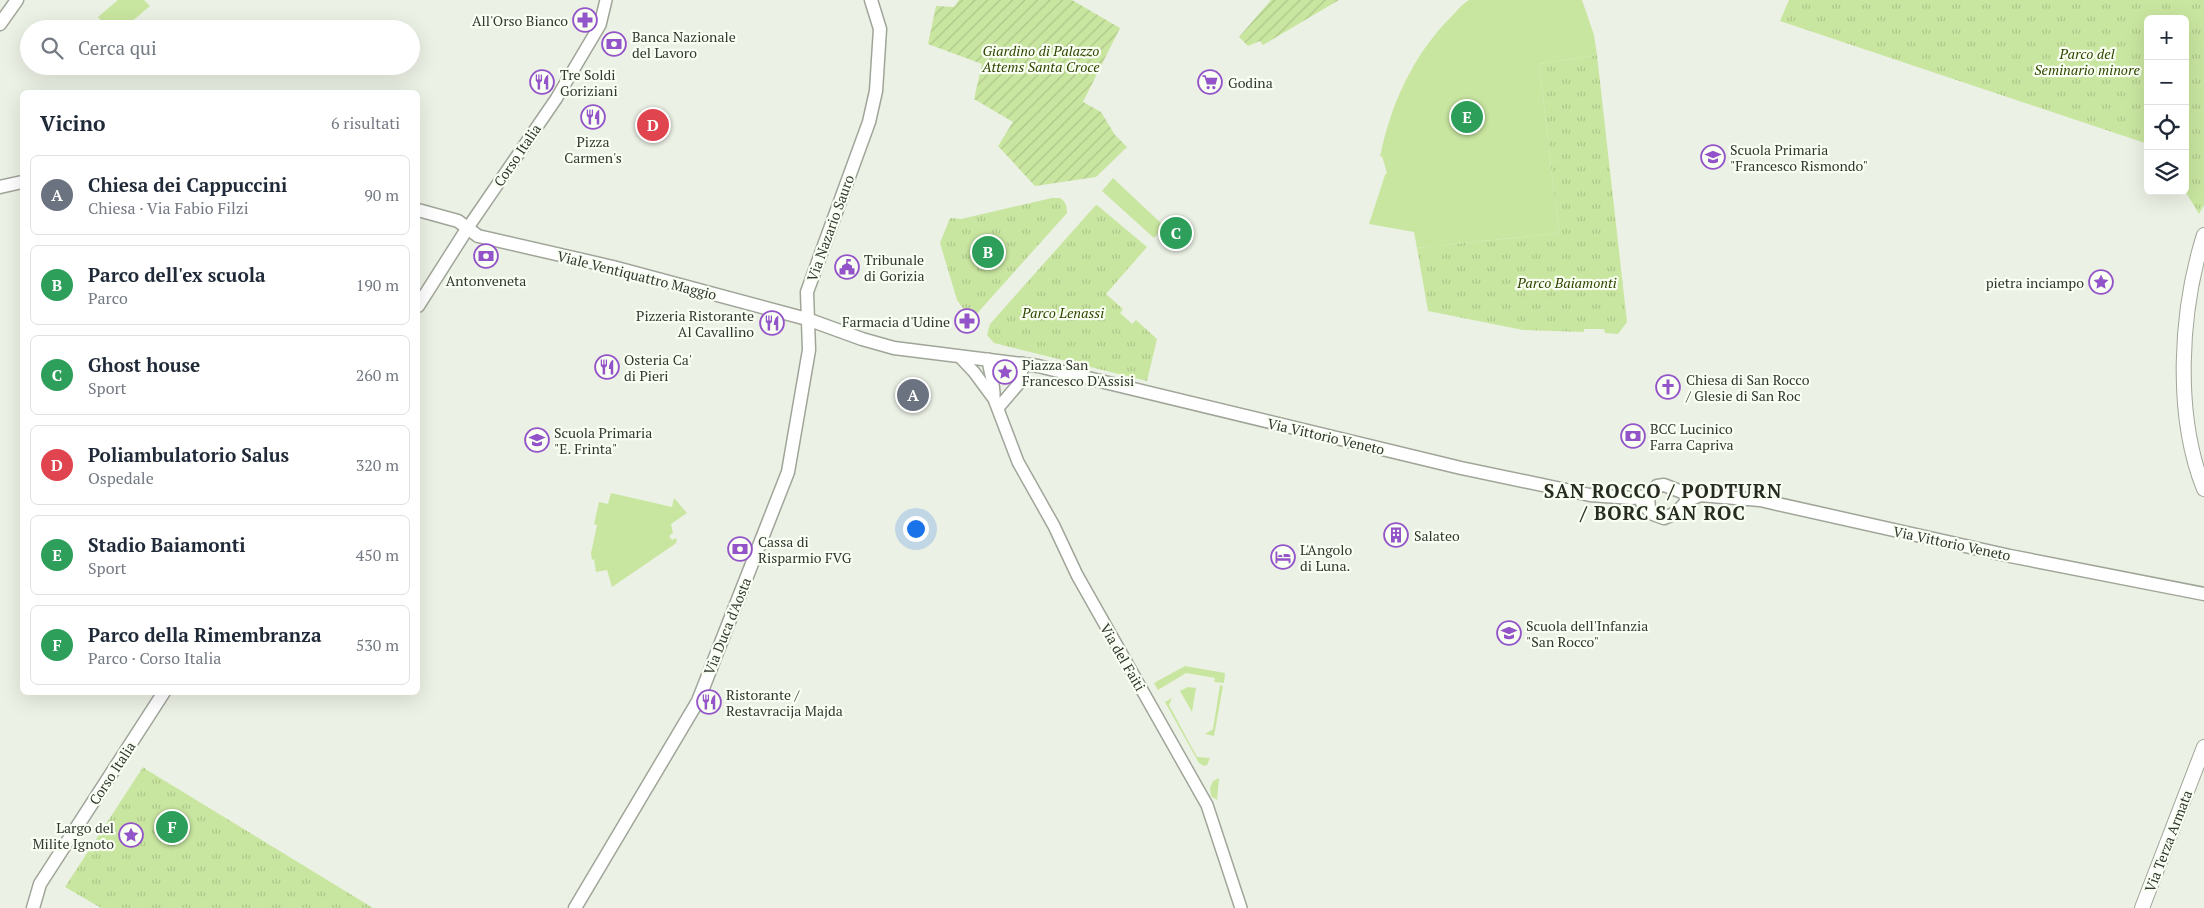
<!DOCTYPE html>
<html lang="it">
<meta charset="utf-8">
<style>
body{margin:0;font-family:"PT Serif",serif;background:#f2f2f3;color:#1f2937}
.controls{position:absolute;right:15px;top:15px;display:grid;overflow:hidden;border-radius:8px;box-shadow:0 5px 20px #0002}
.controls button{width:45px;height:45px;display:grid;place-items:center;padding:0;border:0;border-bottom:1px solid #e0e1e3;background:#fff;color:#1f2937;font:25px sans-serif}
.you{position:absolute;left:915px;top:528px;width:18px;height:18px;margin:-12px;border:4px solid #fff;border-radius:50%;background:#1a73e8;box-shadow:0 0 0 8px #1a73e833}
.badge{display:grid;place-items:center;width:32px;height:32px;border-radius:50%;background:#9353c9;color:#fff;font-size:16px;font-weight:700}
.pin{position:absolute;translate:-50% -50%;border:2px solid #fff;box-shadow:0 1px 5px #0006}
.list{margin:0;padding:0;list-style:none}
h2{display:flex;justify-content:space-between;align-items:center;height:65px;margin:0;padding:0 20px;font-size:21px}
h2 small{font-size:16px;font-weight:400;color:#747a83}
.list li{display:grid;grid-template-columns:32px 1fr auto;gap:15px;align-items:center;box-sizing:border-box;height:80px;margin:0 10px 10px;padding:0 10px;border:1px solid #e0e1e3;border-radius:8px}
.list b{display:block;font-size:19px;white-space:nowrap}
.list p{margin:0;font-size:16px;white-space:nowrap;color:#747a83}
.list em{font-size:16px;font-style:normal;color:#747a83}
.icon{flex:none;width:28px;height:28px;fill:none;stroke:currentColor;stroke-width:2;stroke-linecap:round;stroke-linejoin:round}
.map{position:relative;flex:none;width:2204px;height:908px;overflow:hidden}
.search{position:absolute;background:#fff;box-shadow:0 5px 20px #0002;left:20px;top:20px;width:400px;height:55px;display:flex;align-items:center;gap:12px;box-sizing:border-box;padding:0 18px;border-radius:28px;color:#747a83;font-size:19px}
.panel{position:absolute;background:#fff;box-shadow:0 5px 20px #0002;left:20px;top:90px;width:400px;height:605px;border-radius:8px}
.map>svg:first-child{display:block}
</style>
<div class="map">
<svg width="2204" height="908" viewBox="0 0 2204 908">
<defs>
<pattern id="park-tufts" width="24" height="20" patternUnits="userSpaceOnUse" patternTransform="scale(1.25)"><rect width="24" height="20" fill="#c9e6a0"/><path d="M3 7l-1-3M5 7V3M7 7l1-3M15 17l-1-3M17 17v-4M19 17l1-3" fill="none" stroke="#adc68a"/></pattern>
<pattern id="garden-furrows" width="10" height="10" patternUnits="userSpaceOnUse" patternTransform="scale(1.25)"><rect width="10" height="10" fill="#c9e6a0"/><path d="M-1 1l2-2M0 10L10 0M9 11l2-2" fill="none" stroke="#adc68a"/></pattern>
</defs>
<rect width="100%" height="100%" fill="#ecf1e5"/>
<g fill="#c9e6a0">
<polygon points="118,0 144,0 150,6 123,29 108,29 98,17"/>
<path d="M1469,0H1582L1594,35L1597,55L1539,64L1559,233L1417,248L1414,232L1369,224L1385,175L1387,173L1382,156L1380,157C1390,106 1413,55 1450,18C1456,12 1462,4 1469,0Z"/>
<polygon points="1113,178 1164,226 1154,238 1102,191"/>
<polygon points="611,493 672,507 674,498 687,513 671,524 673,533 669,536 672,540 676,538 677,541 675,544 612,587 607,570 596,572 594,559 592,560 591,553 597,525 594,524 599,502 608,504"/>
<polygon points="1185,666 1225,673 1224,683 1214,682 1215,678 1186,673 1158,690 1154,683"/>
<polygon points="1220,685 1223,686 1214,736 1205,734 1213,729"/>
<polygon points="1188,687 1196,688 1192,712 1180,691"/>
<polygon points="1172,698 1169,705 1197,757 1210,758 1207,765 1204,766 1199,763 1165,702"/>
<polygon points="1219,778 1217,800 1211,796 1210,788 1213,781"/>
</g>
<g fill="url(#park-tufts)">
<polygon points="1789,0 2204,0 2204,205 2199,214 2185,191 2185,19 2148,19 2148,144 1780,21"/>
<polygon points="1597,55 1627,322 1618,334 1605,333 1604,329 1584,329 1584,332 1523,330 1428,311 1417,248 1559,233 1539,64"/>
<path d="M1052,198H1060C1066,202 1067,206 1067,213L973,318L967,310L965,311L957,300L940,243L950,218L961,219Z"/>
<polygon points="1097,205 1147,247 1106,294 1123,309 1120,313 1132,324 1136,320 1157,339 1147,381 994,343 987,335 990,324 1095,206"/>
<polygon points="143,767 147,770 373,908 101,908 65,887"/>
</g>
<g fill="url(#garden-furrows)">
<polygon points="959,0 1072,0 1120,28 1083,102 1101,112 1115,135 1127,147 1096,177 1035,186 998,146 1013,122 974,99 982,64 928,44 936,6 954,7"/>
<polygon points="1271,0 1339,0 1263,45 1260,41 1248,46 1239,37"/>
</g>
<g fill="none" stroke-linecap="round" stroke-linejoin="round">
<g stroke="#a0a599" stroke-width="14">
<g id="tertiary">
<polyline points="467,229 556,99 600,25 606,0"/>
<polyline points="959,356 974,372 994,399 1018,462 1054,526 1077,575 1207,805 1241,908"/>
<path d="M988,359C989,371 995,385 994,397"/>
<polyline points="998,408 1021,381 1022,363"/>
</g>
</g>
<g stroke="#a0a599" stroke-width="15">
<g id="secondary">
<polyline points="0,24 17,0"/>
<polyline points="0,187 22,182"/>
<polyline points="418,210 458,221 478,236 613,267 807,319 862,339 894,348 1038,366 1461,468 1590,495 1632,498 1648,496"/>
<polyline points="418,306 467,229"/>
<polyline points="1642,503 1653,514 1664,518 1676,513 1688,500 1701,495"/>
<polyline points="1649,508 1648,496 1657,486 1664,485 1687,494 1760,500 2010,556 2204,594"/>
<polyline points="33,908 40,884 164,692"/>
<polyline points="575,908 698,701 788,472 809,350 807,292 869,122 876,91 880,29 871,0"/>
</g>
</g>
<g stroke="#a0a599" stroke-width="16">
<g id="primary">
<path d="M2204,235C2180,311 2174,414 2204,489"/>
<polyline points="2142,908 2204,747"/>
</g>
</g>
<use href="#tertiary" stroke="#fff" stroke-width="11"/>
<use href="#secondary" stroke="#fff" stroke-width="12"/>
<use href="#primary" stroke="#fff" stroke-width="14"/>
</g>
<defs>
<g id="pharmacy-ring" transform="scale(1.25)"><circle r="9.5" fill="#f9fff2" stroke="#9353c9" stroke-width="1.5"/><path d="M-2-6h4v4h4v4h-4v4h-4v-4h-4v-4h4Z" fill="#9353c9"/></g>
<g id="bank-ring" transform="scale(1.25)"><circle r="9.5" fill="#f9fff2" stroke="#9353c9" stroke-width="1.5"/><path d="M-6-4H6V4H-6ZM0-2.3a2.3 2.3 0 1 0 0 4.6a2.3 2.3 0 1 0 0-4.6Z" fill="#9353c9"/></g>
<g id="restaurant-ring" transform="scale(1.25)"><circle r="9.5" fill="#f9fff2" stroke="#9353c9" stroke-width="1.5"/><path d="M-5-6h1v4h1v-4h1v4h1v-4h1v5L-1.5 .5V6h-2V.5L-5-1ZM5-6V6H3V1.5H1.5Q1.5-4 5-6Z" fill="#9353c9"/></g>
<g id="supermarket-ring" transform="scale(1.25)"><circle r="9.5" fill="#f9fff2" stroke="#9353c9" stroke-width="1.5"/><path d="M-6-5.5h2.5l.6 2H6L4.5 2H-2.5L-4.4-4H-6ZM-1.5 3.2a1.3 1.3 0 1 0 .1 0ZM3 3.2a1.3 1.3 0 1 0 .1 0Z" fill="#9353c9"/></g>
<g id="school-ring" transform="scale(1.25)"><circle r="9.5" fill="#f9fff2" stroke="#9353c9" stroke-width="1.5"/><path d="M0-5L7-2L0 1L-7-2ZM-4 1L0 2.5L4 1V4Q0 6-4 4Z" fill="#9353c9"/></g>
<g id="civic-ring" transform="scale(1.25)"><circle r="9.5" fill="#f9fff2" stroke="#9353c9" stroke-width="1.5"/><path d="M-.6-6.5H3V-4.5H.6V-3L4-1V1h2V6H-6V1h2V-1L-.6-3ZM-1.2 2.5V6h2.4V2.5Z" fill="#9353c9"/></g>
<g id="sight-ring" transform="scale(1.25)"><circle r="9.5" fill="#f9fff2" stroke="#9353c9" stroke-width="1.5"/><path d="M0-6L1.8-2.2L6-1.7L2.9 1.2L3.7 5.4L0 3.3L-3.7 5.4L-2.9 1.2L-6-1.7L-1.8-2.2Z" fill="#9353c9"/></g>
<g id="church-ring" transform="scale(1.25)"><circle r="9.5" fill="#f9fff2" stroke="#9353c9" stroke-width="1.5"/><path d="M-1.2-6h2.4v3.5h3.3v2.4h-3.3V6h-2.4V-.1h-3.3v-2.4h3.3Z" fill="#9353c9"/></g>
<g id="building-ring" transform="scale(1.25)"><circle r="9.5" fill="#f9fff2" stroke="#9353c9" stroke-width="1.5"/><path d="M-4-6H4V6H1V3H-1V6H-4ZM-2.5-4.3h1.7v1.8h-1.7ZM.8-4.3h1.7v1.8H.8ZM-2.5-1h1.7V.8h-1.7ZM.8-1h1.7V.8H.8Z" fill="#9353c9"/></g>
<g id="hotel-ring" transform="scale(1.25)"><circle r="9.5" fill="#f9fff2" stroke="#9353c9" stroke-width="1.5"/><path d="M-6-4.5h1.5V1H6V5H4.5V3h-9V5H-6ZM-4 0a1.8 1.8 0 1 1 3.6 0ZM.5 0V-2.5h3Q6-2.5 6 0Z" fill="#9353c9"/></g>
</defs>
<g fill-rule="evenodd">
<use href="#pharmacy-ring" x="585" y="20"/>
<use href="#bank-ring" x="614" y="44"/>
<use href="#restaurant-ring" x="542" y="82"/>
<use href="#supermarket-ring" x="1210" y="82"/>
<use href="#restaurant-ring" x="593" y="117"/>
<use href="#school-ring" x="1713" y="157"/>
<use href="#bank-ring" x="486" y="256"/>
<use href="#civic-ring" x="847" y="267"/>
<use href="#sight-ring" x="2101" y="282"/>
<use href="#pharmacy-ring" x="967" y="321"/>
<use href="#restaurant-ring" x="772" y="323"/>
<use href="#restaurant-ring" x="607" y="367"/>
<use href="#sight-ring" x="1005" y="372"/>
<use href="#church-ring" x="1668" y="387"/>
<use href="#bank-ring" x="1633" y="436"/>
<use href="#school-ring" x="537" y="440"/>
<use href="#building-ring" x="1396" y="535"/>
<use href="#bank-ring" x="740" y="549"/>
<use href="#hotel-ring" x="1283" y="557"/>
<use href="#school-ring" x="1509" y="633"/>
<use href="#restaurant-ring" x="709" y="702"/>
<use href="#sight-ring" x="131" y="835"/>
</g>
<g text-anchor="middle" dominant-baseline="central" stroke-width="4.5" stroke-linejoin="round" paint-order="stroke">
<g font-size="14" fill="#333631" stroke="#f9fff2" text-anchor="start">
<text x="568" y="20" text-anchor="end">All'Orso Bianco</text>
<text x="632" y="36">Banca Nazionale<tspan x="632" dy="16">del Lavoro</tspan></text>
<text x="560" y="74">Tre Soldi<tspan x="560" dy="16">Goriziani</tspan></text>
<text x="1228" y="82">Godina</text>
<text x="593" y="141" text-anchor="middle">Pizza<tspan x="593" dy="16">Carmen's</tspan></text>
<text x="1730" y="149">Scuola Primaria<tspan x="1730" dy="16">"Francesco Rismondo"</tspan></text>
<text x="864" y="259">Tribunale<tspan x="864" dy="16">di Gorizia</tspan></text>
<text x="486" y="280" text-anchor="middle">Antonveneta</text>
<text x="2084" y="282" text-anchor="end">pietra inciampo</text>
<text x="754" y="315" text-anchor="end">Pizzeria Ristorante<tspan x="754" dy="16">Al Cavallino</tspan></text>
<text x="950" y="321" text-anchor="end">Farmacia d'Udine</text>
<text x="624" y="359">Osteria Ca'<tspan x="624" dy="16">di Pieri</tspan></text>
<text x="1022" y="364">Piazza San<tspan x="1022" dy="16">Francesco D'Assisi</tspan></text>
<text x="1686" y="379">Chiesa di San Rocco<tspan x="1686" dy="16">/ Glesie di San Roc</tspan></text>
<text x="1650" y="428">BCC Lucinico<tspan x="1650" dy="16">Farra Capriva</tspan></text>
<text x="554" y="432">Scuola Primaria<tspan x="554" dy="16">"E. Frinta"</tspan></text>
<text x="1414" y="535">Salateo</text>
<text x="758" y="541">Cassa di<tspan x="758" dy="16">Risparmio FVG</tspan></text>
<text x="1300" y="549">L'Angolo<tspan x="1300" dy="16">di Luna.</tspan></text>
<text x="1526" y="625">Scuola dell'Infanzia<tspan x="1526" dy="16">"San Rocco"</tspan></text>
<text x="726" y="694">Ristorante /<tspan x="726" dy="16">Restavracija Majda</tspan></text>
<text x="114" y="827" text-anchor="end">Largo del<tspan x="114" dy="16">Milite Ignoto</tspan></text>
</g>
<g font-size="14" font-style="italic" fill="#304500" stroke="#f9fff2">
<text x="1041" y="50">Giardino di Palazzo<tspan x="1041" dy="16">Attems Santa Croce</tspan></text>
<text x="2087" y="53">Parco del<tspan x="2087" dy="16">Seminario minore</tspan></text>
<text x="1567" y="282">Parco Baiamonti</text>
<text x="1063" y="312">Parco Lenassi</text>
</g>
<g font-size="14" fill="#333631" stroke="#f9fff2">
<text transform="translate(517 155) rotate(-56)">Corso Italia</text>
<text transform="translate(830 228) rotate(-70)">Via Nazario Sauro</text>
<text transform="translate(637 275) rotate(14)">Viale Ventiquattro Maggio</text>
<text transform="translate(1326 436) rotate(13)">Via Vittorio Veneto</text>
<text transform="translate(1952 543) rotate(12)">Via Vittorio Veneto</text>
<text transform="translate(727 626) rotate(-68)">Via Duca d'Aosta</text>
<text transform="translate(1123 657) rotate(60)">Via del Faiti</text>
<text transform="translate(112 773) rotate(-57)">Corso Italia</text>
<text transform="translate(2168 841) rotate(-69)">Via Terza Armata</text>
</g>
<g font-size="19" font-weight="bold" letter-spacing="1" fill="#272b22" stroke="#f9fff2">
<text x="1663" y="490">SAN ROCCO / PODTURN<tspan x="1663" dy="22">/ BORC SAN ROC</tspan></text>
</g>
</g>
</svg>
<div class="controls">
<button>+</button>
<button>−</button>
<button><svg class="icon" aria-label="locate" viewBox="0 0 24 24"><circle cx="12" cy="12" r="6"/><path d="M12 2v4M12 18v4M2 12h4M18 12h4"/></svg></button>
<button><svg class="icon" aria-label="layers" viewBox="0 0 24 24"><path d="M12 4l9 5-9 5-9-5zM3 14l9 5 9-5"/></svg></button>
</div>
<div class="you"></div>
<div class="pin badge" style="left:913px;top:395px;background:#6b7280">A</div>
<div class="pin badge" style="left:988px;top:252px;background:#2e9e5b">B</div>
<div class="pin badge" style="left:1176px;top:233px;background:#2e9e5b">C</div>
<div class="pin badge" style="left:653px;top:125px;background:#e0444e">D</div>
<div class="pin badge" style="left:1467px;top:117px;background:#2e9e5b">E</div>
<div class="pin badge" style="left:172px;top:827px;background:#2e9e5b">F</div>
<div class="search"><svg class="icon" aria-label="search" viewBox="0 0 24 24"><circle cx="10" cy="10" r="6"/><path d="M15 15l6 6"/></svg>Cerca qui</div>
<section class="panel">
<h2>Vicino<small>6 risultati</small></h2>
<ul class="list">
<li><span class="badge" style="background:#6b7280">A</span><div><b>Chiesa dei Cappuccini</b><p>Chiesa · Via Fabio Filzi</p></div><em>90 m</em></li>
<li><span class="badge" style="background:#2e9e5b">B</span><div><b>Parco dell'ex scuola</b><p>Parco</p></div><em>190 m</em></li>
<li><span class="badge" style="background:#2e9e5b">C</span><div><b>Ghost house</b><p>Sport</p></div><em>260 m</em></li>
<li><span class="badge" style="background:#e0444e">D</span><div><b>Poliambulatorio Salus</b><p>Ospedale</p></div><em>320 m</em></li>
<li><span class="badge" style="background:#2e9e5b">E</span><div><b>Stadio Baiamonti</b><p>Sport</p></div><em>450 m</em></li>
<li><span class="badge" style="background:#2e9e5b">F</span><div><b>Parco della Rimembranza</b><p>Parco · Corso Italia</p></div><em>530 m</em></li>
</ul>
</section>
</div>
